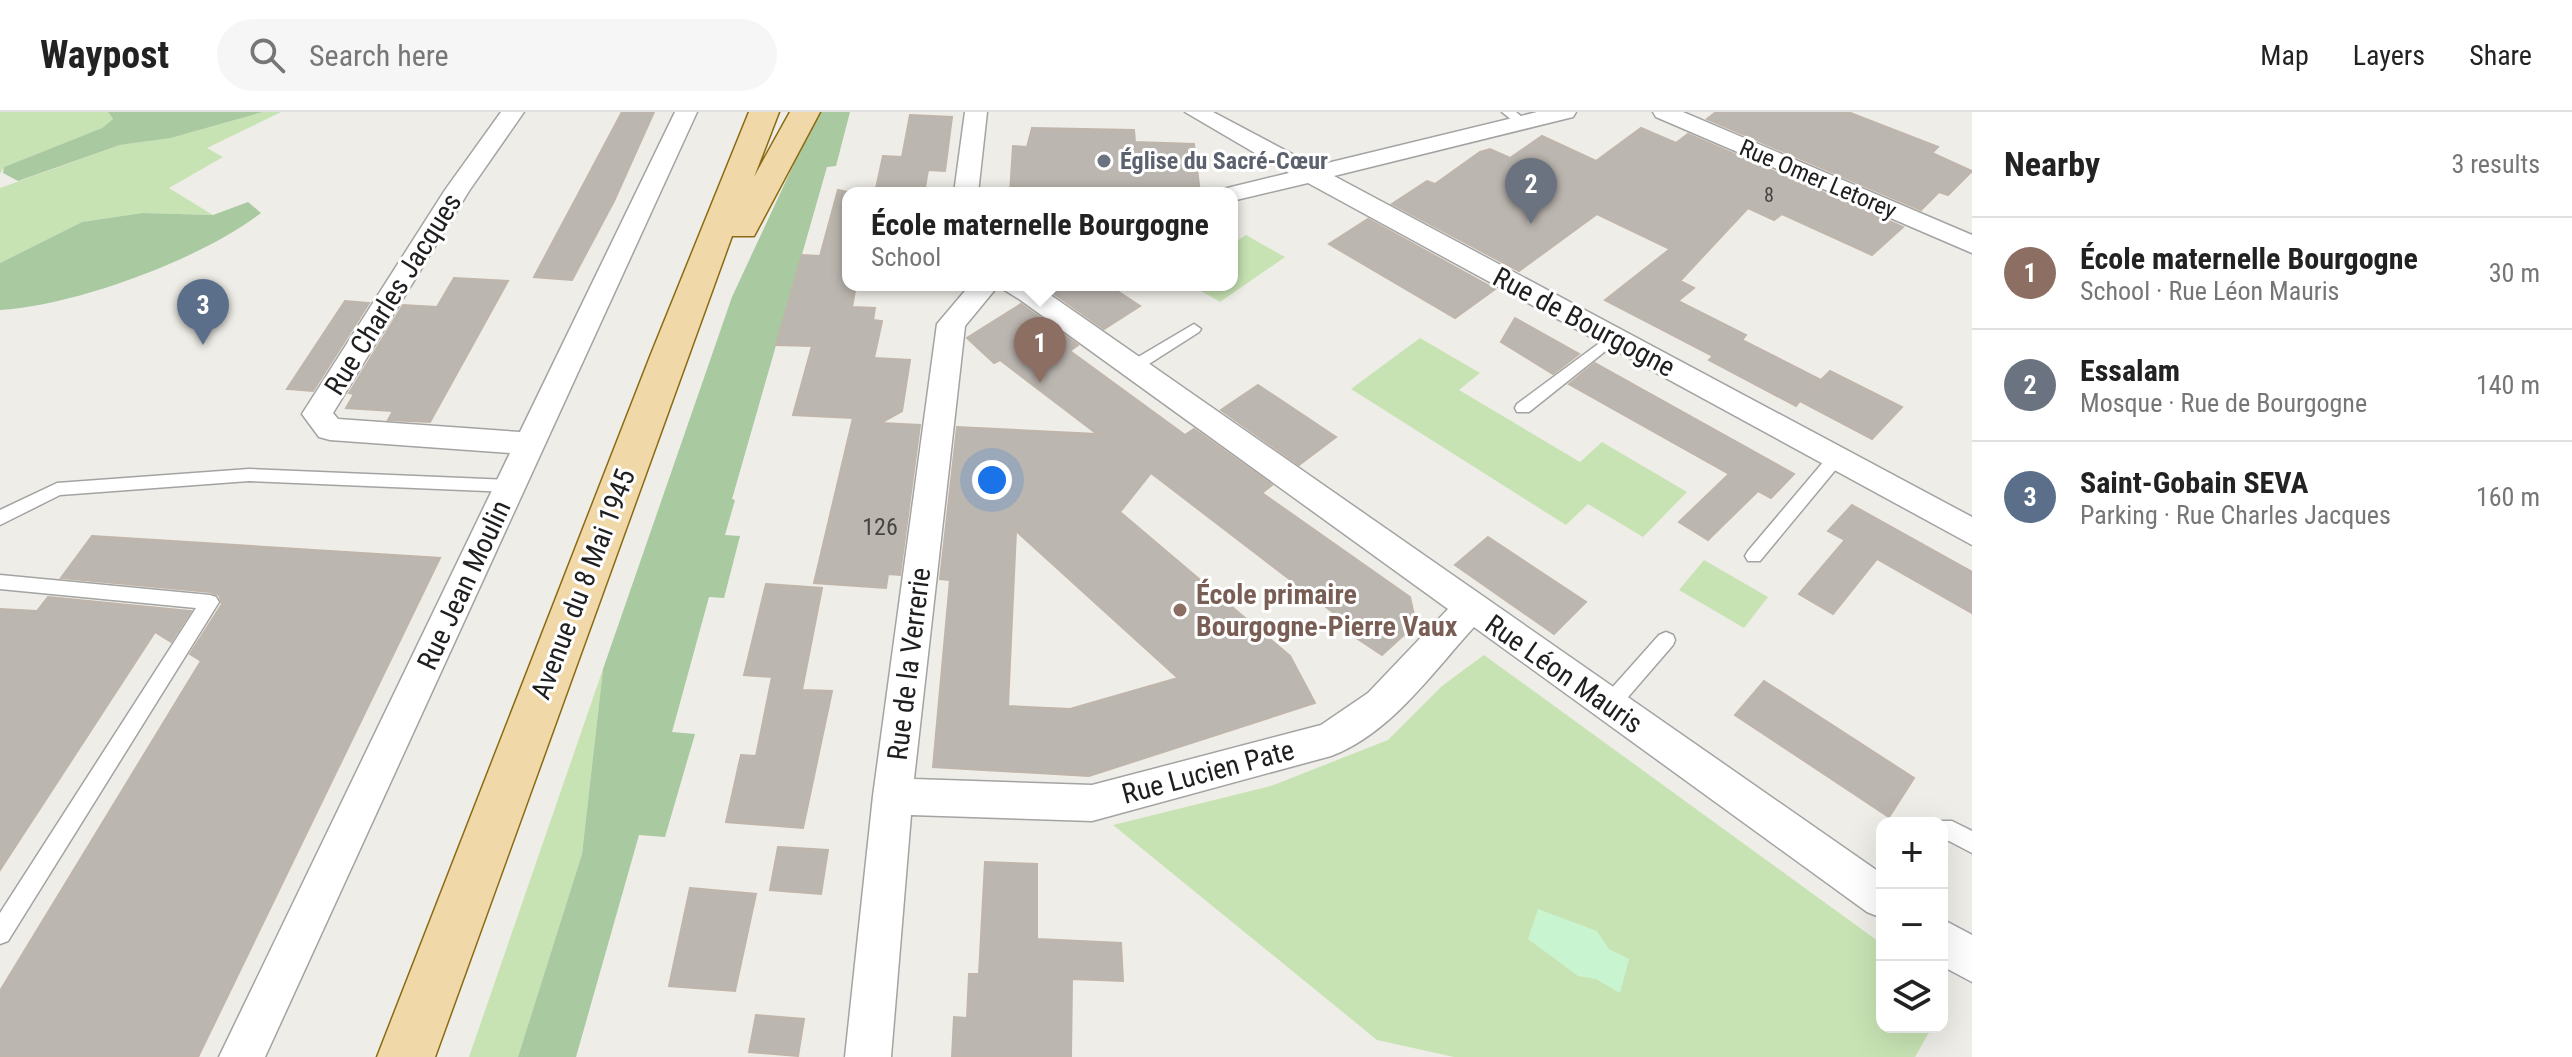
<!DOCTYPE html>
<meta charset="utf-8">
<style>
body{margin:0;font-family:"Roboto Condensed",sans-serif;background:#f6f6f6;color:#222}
.controls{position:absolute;right:24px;bottom:24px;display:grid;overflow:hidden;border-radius:16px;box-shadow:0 8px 32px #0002}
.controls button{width:72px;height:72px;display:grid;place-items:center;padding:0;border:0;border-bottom:2px solid #e0e0e0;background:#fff;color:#222;font:40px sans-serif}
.you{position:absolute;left:992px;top:368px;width:28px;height:28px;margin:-20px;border:6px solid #fff;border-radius:50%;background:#1a73e8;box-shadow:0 0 0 12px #1a73e833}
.badge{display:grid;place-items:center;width:52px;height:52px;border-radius:50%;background:#b82417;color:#fff;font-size:26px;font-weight:700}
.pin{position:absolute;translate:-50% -66px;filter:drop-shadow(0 2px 4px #0008)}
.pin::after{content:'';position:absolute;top:42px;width:28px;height:24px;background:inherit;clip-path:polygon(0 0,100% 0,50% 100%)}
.popup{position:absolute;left:842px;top:75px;width:396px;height:104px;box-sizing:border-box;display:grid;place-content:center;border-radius:16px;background:#fff;filter:drop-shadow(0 2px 6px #0005);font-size:26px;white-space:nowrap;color:#767676}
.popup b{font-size:30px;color:#222}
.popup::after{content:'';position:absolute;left:50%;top:100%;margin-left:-16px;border:16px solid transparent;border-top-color:#fff}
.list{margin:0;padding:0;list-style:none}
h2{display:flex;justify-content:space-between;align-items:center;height:104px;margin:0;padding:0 32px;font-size:34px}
h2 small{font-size:26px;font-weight:400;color:#767676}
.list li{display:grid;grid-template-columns:52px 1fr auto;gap:24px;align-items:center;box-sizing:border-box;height:112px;padding:0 32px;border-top:2px solid #e0e0e0}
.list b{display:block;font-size:30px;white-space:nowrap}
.list p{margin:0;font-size:26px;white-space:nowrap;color:#767676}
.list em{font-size:26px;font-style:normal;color:#767676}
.icon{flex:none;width:44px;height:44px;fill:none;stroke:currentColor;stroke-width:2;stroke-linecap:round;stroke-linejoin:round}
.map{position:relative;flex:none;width:1972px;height:945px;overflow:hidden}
header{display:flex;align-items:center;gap:48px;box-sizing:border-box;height:112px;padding:0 40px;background:#fff;border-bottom:2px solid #e0e0e0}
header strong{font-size:38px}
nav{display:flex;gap:44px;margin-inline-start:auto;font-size:28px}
.search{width:560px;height:72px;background:#f6f6f6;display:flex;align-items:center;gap:20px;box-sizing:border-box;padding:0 28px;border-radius:44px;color:#767676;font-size:30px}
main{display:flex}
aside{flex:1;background:#fff}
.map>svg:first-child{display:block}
</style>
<header>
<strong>Waypost</strong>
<div class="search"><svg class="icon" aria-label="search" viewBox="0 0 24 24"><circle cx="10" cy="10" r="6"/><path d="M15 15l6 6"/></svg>Search here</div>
<nav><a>Map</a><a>Layers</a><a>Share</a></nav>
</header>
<main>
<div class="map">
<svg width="1972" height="945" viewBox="0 0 1972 945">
<rect width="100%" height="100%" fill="#efede7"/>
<g fill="#c7e3b3">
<polygon points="0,0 108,0 113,7 102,16 4,55 0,62"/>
<polygon points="263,0 281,0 207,36 223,45 169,76 213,103 142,101 82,110 0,151 0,76 120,33 171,26"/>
<polygon points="1246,123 1285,145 1220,190 1191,173 1232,173 1232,132"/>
<polygon points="1420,226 1480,261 1459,278 1580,350 1602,330 1687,380 1643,425 1588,392 1566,413 1351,277"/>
<polygon points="1704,448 1768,485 1744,516 1679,478"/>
<polygon points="1484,543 1882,832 1882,915 1932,915 1915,945 1454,945 1377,928 1113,713 1271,674 1388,628 1442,574"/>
<polygon points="603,557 582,742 519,942 518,945 469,945"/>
</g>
<g fill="#a9c9a0">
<polygon points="108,0 263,0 171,26 120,33 18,69 3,61 4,55 102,16 113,7"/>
<polygon points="818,0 850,0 836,54 827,55 732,387 735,388 725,423 740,424 724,486 709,485 672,620 695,622 665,725 639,723 576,945 518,945 582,742 603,557 732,185"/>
<path d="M248,90L261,101C202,147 74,194 0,198V151L82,110L142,101L213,103Z"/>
</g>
<polygon fill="#c9f4d0" points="1538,797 1597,819 1609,837 1629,847 1620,881 1596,867 1578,864 1528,827"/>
<g fill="#bcb6b0" stroke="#bfb5ab" stroke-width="2" fill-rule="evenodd">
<polygon points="622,0 654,0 614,89 572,168 534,165"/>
<polygon points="1716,0 1848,0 1938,35 1932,41 1972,59 1948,83 1939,80 1921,98 1707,7"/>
<polygon points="910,3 952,5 945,59 928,58 924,81 875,81 883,44 902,45"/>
<polygon points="1032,16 1134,18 1135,30 1194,32 1200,81 1010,81 1013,34 1027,35"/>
<polygon points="1641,16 1676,31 1688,22 1903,115 1872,143 1782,102 1774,108 1748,96 1680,169 1694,176 1678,189 1746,223 1742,228 1821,268 1810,279 1830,259 1902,295 1872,327 1800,289 1796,294 1709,248 1713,244 1605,188 1670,137 1597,102 1519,159 1392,92 1427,69 1435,72 1480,40 1490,37 1510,46 1542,24 1596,49"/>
<polygon points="838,78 848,80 848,173 856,173 852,195 875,196 873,208 882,209 874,246 910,248 902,299 881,311 920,313 900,463 888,462 886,476 814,471 853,306 793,303 812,234 776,233 802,143 820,144"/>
<polygon points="1368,107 1495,177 1455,206 1329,132"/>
<polygon points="454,166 508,169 430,310 388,308 393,299 346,296 354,282 349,281 403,193 437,195"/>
<polygon points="1052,173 1108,173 1140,194 1104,217 1046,176"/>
<polygon points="345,189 369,191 313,279 287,277"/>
<path d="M1021,192L1078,233L1070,239L1185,323L1194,317L1272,373L1262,381L1410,485L1416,512L1382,543L1352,523L1356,518L1151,361L1120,400L1290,544L1315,591L1089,664L933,655L950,468L940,467L957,315L1097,322L1000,248L994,251L967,226ZM1016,419L1178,566L1070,597L1008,594Z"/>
<polygon points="1515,206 1579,242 1553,262 1501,230"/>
<polygon points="1595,251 1665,290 1794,362 1771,386 1758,379 1708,428 1679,410 1729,362 1569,272"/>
<polygon points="1258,273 1336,325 1299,353 1221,298"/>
<polygon points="1852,393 1972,460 1972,501 1877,447 1833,502 1799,482 1845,428 1828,419"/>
<polygon points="92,424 440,446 198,945 0,945 0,879 201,549 190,542 222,492 219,483 210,480 61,466"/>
<polygon points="1488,425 1586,490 1554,522 1455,453"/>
<polygon points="766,472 822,476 802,578 832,579 803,716 726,710 741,643 756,644 772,565 744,563"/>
<polygon points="48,485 191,499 171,530 155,520 0,758 0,497 37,499"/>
<polygon points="1764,569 1914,666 1889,705 1735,603"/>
<polygon points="778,735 828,738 821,782 770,778"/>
<polygon points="985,750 1037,752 1037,827 1121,831 1123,869 1072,867 1071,945 952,945 954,905 967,906 969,862 979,862"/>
<polygon points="690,776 756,782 735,879 669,874"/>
<polygon points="756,903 804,907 798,944 749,940"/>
</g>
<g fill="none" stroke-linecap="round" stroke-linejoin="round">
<g stroke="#a3a3a3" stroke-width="3">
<g id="lane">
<polygon points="1502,0 1516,0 1529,11 1519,14"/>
<polygon points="1194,212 1201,217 1199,220 1138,259 1128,259 1128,251"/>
<polygon points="1613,221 1618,223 1618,229 1529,300 1517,300 1515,296 1517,292"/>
<polygon points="1836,340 1842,342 1844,346 1842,350 1760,449 1748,449 1745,444 1748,439 1830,342"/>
<polygon points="249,357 511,368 519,374 511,380 249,369 60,383 0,413 0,398 57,371"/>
<polygon points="0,463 210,483 216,485 219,490 8,829 0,832 0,801 196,496 0,477"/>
<polygon points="1666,520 1673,523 1675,528 1673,533 1616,599 1609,601 1602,599 1599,593 1602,587 1659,523"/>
<polygon points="1942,709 1952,709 1972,719 1972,741 1949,729 1942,729 1942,711 1937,711"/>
</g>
</g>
<g stroke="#a3a3a3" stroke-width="3">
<g id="street">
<polygon points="501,0 524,0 469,79 333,301 338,307 520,320 675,0 697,0 265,945 219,945 510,341 330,328 319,325 302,302 445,78"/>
<polygon points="965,0 987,0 978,81 954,81"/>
<polygon points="1185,0 1213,0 1315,54 1537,0 1576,0 1573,5 1334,64 1972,405 1972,433 1308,71 1232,89 1232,81 1220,81 1223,77 1289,61"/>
<polygon points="1653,0 1683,0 1972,123 1972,141 1656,5"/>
<path d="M970,173L1039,175L1882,762V806L1867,800L1474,515C1432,561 1390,622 1331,644L1092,709L911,703L891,945H845L873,684L937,212ZM998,174L1019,187L1448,497L1368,581L1321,613L1092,673L914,667L965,214Z"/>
<polygon points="1942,807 1972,823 1972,870 1942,854"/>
</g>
</g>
<g stroke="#8a6b11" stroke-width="3">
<polygon id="primary" points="749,0 779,0 754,65 790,0 820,0 754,124 732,124 435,945 377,945 651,242"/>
</g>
<use href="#lane" fill="#fff" fill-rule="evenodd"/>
<use href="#street" fill="#fff" fill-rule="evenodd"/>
<use href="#primary" fill="#f1d8a9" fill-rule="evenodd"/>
</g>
<circle fill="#6b7280" stroke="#fff" stroke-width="3" cx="1104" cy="49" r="8"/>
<circle fill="#8d6e63" stroke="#fff" stroke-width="3" cx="1180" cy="498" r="8"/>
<g text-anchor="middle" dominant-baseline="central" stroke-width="6" stroke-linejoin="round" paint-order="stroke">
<g font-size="20" fill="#464543">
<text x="1769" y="83">8</text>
</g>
<g font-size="24" font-weight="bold" fill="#5b616d" stroke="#fff" text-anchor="start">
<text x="1120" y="49">Église du Sacré-Cœur</text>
</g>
<g font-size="24" fill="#1f1f1f" stroke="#fff">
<text transform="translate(1818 67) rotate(23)">Rue Omer Letorey</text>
</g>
<g font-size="24" fill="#464543">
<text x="880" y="415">126</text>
</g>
<g font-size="28" fill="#1f1f1f" stroke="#fff">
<text transform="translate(393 182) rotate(-58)">Rue Charles Jacques</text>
<text transform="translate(1584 210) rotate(28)">Rue de Bourgogne</text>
<text transform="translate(583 472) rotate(-69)">Avenue du 8 Mai 1945</text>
<text transform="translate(464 473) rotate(-65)">Rue Jean Moulin</text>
<text transform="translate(909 552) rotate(-83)">Rue de la Verrerie</text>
<text transform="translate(1564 562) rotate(35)">Rue Léon Mauris</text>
<text transform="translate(1208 660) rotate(-15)">Rue Lucien Pate</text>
</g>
<g font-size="28" font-weight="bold" fill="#785e54" stroke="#fff" text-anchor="start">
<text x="1196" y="482">École primaire<tspan x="1196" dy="32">Bourgogne-Pierre Vaux</tspan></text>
</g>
</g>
</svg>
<div class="controls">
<button>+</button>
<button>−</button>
<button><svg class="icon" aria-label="layers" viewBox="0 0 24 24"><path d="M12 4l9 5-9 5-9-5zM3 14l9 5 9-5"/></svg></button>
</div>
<div class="you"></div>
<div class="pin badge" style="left:1040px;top:271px;background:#8d6e63">1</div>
<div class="popup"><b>École maternelle Bourgogne</b>School</div>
<div class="pin badge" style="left:1531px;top:112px;background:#6b7280">2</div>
<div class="pin badge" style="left:203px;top:233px;background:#5c6f8a">3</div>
</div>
<aside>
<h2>Nearby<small>3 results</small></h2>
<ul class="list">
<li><span class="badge" style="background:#8d6e63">1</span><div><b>École maternelle Bourgogne</b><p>School · Rue Léon Mauris</p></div><em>30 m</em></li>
<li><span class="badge" style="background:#6b7280">2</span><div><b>Essalam</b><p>Mosque · Rue de Bourgogne</p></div><em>140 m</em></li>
<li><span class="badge" style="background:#5c6f8a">3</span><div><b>Saint-Gobain SEVA</b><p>Parking · Rue Charles Jacques</p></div><em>160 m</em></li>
</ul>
</aside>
</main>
